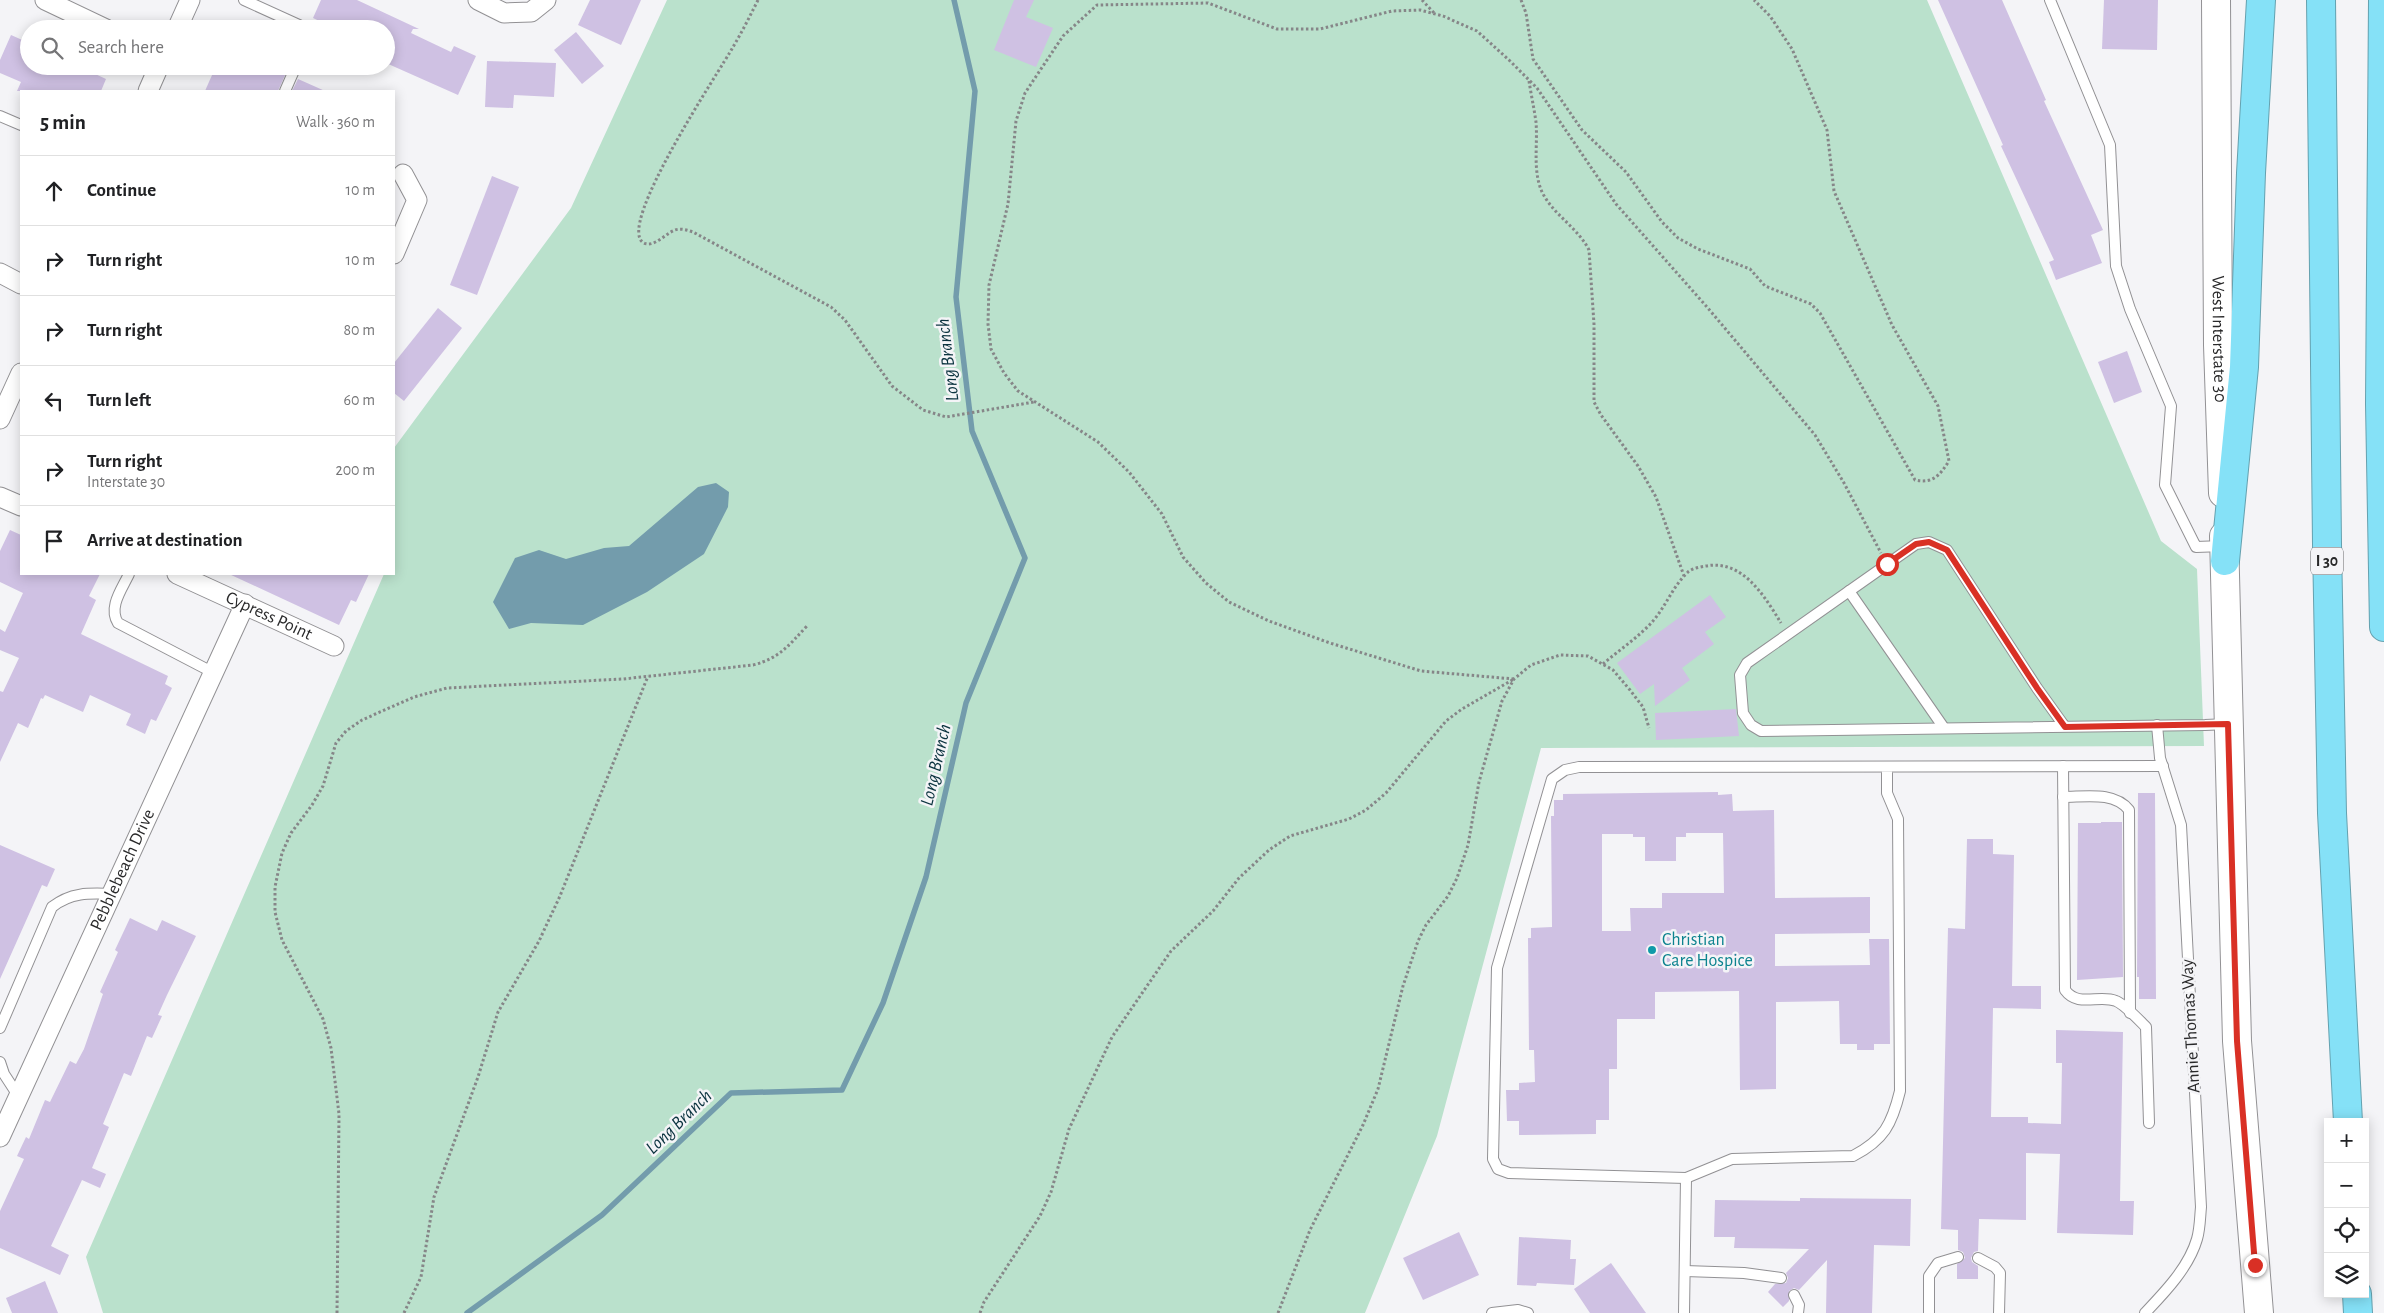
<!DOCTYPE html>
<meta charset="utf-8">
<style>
body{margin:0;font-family:"Alegreya Sans",sans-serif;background:#f2f2f2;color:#202124}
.controls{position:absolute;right:15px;bottom:15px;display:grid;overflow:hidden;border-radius:0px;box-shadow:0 2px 12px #0003}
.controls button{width:45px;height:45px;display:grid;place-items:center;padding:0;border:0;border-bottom:1px solid #e0e0e0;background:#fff;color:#202124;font:25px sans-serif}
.stop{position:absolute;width:15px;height:15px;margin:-11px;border:4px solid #d93025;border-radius:50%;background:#fff}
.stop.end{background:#d93025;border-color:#fff;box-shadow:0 1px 5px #0008}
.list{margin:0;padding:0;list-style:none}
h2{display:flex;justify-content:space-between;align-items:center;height:65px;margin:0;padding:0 20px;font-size:21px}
h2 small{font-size:16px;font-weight:400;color:#757577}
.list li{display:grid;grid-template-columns:32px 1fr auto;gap:15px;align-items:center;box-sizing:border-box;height:70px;padding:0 20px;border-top:1px solid #e0e0e0}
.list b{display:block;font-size:19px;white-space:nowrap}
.list p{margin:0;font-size:16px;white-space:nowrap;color:#757577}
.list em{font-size:16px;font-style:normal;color:#757577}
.icon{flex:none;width:28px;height:28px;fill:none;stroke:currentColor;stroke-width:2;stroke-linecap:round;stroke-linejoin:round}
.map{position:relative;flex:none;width:2384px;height:1313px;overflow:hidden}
.search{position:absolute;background:#fff;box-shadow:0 2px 12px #0003;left:20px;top:20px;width:375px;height:55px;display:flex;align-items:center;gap:12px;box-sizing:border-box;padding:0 18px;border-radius:28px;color:#757577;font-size:19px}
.panel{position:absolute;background:#fff;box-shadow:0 2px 12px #0003;left:20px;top:90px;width:375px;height:485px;border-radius:0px}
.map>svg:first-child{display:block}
</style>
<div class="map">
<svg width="2384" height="1313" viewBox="0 0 2384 1313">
<rect width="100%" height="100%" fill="#f4f4f7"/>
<polygon fill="#bae1cc" points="667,0 1927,0 2161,541 2197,569 2204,746 1541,748 1437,1136 1365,1313 103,1313 86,1257 384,574 394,574 394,448 571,208"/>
<polygon fill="#739cac" points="716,483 729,492 728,507 704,554 647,592 583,625 531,623 509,629 493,602 515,558 539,550 566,559 604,548 629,546 698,487"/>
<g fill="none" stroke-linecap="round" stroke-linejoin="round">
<polyline stroke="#739cac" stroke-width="5.5" points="467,1313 602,1215 731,1093 842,1090 883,1003 926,877 966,703 1025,558 972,431 956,297 975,91 954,0"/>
</g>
<g fill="#cfc1e3" fill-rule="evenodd">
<polygon points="321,0 357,0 419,29 413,29 411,33 451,52 454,46 476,56 458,95 386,63 386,29 336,29 313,18"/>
<polygon points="590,0 641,0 621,45 578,25"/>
<polygon points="1014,0 1034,0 1026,17 1053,28 1036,67 994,50"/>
<polygon points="1938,0 2002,0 2046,100 2044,101 2103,230 2091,235 2102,263 2056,280 2049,262 2054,260 2001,146 2003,145"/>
<polygon points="2104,0 2158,0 2157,50 2102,49"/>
<polygon points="576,32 604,66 582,84 554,50"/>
<polygon points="11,35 29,43 29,66 47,66 59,72 61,66 78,66 106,79 101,91 17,91 21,82 0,73 0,60"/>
<polygon points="487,61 556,63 554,97 514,95 513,108 485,107"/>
<polygon points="216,66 272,66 286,73 278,91 205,91"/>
<polygon points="298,79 325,91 292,91"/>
<polygon points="492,176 519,187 477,295 450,285"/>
<polygon points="438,308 462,328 404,401 394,393 394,363"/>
<polygon points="2127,351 2142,392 2114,403 2098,362"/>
<polygon points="10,530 21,535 21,574 100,574 89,596 96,600 81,634 168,676 165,684 172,688 156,721 151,719 145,734 126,725 131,714 90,695 83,712 45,695 43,699 41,698 28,728 18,723 0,762 0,691 3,692 19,658 0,650 0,629 5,632 23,593 0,582 0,551"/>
<polygon points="229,574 369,574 356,602 351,600 339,625"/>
<polygon points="1710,595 1726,617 1705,632 1714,644 1682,668 1690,680 1655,706 1654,684 1640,694 1617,663"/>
<polygon points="1736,709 1739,736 1656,740 1655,713"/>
<path d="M1718,792V795L1732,794L1733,811L1774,810L1775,898L1870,897V933L1775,934V966L1870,965L1869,939H1889L1890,1044H1874V1050H1857V1044H1840L1839,1001L1776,1002V1089L1740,1090L1739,991L1655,992V1019H1617V1069H1609V1120H1596V1134L1519,1135V1121H1507L1506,1090H1519V1083L1535,1082L1534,1050H1529L1528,938H1531V928L1552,927L1551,816H1554V800H1563V794ZM1686,833H1723L1724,893H1662V908H1630L1631,931H1602V834H1633V837H1645V861H1676V837H1686Z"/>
<polygon points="2138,793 2155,793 2156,999 2139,999 2139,977 2137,977"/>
<polygon points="2101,822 2122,822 2123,977 2077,980 2078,823 2101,823"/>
<polygon points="1967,839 1993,839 1993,854 2014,855 2012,986 2041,986 2041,1009 1993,1008 1991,1117 2028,1117 2028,1123 2061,1124 2062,1063 2056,1063 2056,1030 2123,1032 2120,1201 2134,1201 2133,1235 2057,1233 2060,1154 2026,1153 2026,1220 1979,1219 1978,1251 1974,1252 1971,1258 1972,1262 1978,1266 1978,1279 1957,1279 1957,1264 1965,1258 1963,1252 1958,1250 1958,1230 1941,1229 1948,928 1965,929"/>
<polygon points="0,845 55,869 47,887 42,885 0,979"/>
<polygon points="130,918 157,931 162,920 196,936 167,995 158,1015 162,1016 152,1038 147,1036 131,1076 124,1073 103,1124 109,1127 92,1168 106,1174 100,1188 82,1180 51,1246 69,1255 60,1275 0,1248 0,1211 24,1159 17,1156 26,1137 29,1139 45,1100 50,1102 70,1061 76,1064 84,1049 103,994 100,992 118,952 115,950"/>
<polygon points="1800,1198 1911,1199 1910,1246 1874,1245 1872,1313 1826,1313 1827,1260 1799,1290 1794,1288 1789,1291 1789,1301 1783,1307 1768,1292 1775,1284 1786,1283 1788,1278 1786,1273 1809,1249 1734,1248 1735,1237 1714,1237 1715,1200 1800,1201"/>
<polygon points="1459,1232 1479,1275 1423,1300 1403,1258"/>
<polygon points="1519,1237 1571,1240 1570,1259 1576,1259 1574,1285 1537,1283 1536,1286 1517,1285"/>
<polygon points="1611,1263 1646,1313 1590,1313 1574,1289"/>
<polygon points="45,1281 58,1313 12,1313 6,1298"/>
</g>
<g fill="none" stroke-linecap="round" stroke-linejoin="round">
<g stroke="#929194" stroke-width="12">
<g id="service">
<polyline points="244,0 299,25 303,29"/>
<polyline points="2050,0 2110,145 2116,266 2130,309 2171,406 2165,485 2196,547 2223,546"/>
<polyline points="285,91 296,66"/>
<polyline points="0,116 21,125"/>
<path d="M129,574C122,589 108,607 118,623L214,673"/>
<polyline points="1849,591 1944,728"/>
<polyline points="2065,727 2037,688 1947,550 1929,542 1916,544 1747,663 1740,675 1743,713 1751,725 1761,731 2205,725 2228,724"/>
<path d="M2063,766L2065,990C2078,1008 2099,994 2116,1001C2124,1004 2139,1020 2146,1027L2149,1123"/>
<path d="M1887,767V793L1898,819L1900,1091C1892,1124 1884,1140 1853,1156L1732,1159L1686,1178L1509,1173L1498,1169L1493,1159L1497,968L1552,779L1565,770L1579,767L2163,766"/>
<path d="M2063,797C2085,797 2114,791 2129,810L2130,1013"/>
<path d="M0,1028L52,907C71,892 89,893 113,894"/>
<polyline points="0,1062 4,1074 19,1097"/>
<polyline points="1978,1258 1995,1267 2000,1273 1999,1313"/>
<polyline points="1685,1271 1744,1273 1781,1278"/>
<polyline points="1794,1295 1799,1305 1798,1313"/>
<polyline points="1492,1313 1518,1310 1528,1313"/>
<polyline points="1684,1313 1686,1178"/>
<polyline points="1929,1313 1929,1276 1938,1263 1958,1257"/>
<path d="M2145,1313C2165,1292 2189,1267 2197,1239C2200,1229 2200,1217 2201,1207L2181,825L2160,758L2157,725"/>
</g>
</g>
<g stroke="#929194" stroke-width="21">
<g id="minor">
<polyline points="45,0 106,29"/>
<polyline points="478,0 504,13 531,12 546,0"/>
<polyline points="177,29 190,0"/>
<polyline points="148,91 159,66"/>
<polyline points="394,254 417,200 403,174"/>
<polyline points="0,273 21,284"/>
<polyline points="0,419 21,373"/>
<polyline points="0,497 21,506"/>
<path id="s1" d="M177,574L334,646"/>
<path id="s2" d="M0,1137L245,604"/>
</g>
</g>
<g stroke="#929194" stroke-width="30">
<g id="secondary">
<path id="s3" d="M2216,0L2218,345L2223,493"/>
<polyline points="2224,536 2237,1041 2259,1313"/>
</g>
</g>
<g stroke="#65a1af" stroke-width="30">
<g id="motorway">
<polyline points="2321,0 2327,544 2332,813 2348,1122"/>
<polyline points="2383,0 2380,404 2384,627"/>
<polyline points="2225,561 2244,367 2251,173 2261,0"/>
<polyline points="2357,1294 2358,1313"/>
</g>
</g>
<g stroke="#868688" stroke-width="3" stroke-dasharray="2.5 2.5" stroke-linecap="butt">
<path d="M758,0C750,16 742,32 733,47C721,69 614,228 644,243C654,248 666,233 675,230C681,228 687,230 693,232L831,307L845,320L892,386L923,410L946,417L1034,402"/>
<polyline points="1422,0 1435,14"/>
<path d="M1521,0L1526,13L1533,59L1582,130L1626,172L1662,222L1678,238L1698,249L1750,269L1765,286L1811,304L1820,313L1915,480C1933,484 1940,475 1949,461L1938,406L1892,325L1834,191L1827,130L1792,49L1770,16L1754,0"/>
<path d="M1529,81C1531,94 1534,108 1536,122C1538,146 1532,172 1543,194C1555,216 1578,228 1589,250L1594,324V402L1601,415L1638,466L1656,497L1684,576"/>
<path d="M1603,664C1619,650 1639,637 1653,621C1666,606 1673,586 1688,572C1693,568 1700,567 1706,566C1743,559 1765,597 1781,623"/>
<polyline points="1514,679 1421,671 1330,643 1269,621 1229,602 1206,583 1183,557 1162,514 1129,472 1098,442 1018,391 1004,373 991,349 988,324 989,285 1008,204 1016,121 1025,93 1063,36 1097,5 1208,3 1277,29 1320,29 1392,11 1420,10 1443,16 1477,31 1509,60 1537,88 1616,204 1707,307 1815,435 1844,483 1881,553"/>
<path d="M337,1313L339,1114L331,1048L323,1019L282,940L275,912V887L282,853L291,833L312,805L323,786L336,743L346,731L362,720L414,697L447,688L623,679L753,665C780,658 789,645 807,626"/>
<polyline points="404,1313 421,1277 434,1197 478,1077 498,1012 539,941 560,896 648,676"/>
<polyline points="980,1313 984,1302 1040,1216 1051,1192 1069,1129 1112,1037 1171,951 1213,911 1239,878 1269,850 1290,836 1349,819 1366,810 1386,793 1446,721 1462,709 1514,679"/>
<polyline points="1278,1313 1310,1230 1363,1125 1378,1089 1403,986 1418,941 1426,925 1448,896 1457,878 1468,845 1479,782 1502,701 1514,679 1531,665 1560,655 1588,656 1613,670 1630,690 1643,707 1649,728"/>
</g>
<use href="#service" stroke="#fff" stroke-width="10"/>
<use href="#minor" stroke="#fff" stroke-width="19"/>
<use href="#secondary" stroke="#fff" stroke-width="28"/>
<use href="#motorway" stroke="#85e1f7" stroke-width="28"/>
</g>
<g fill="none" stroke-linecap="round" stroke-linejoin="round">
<polyline stroke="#d93025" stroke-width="6" points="1887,564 1916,544 1929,542 1947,550 2037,688 2065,727 2228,724 2237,1041 2255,1265"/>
</g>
<circle fill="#0f9aa8" stroke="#f4f4f7" stroke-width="2" cx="1652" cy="950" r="5"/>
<g text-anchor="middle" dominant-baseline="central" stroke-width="5" stroke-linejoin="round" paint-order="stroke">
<rect fill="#f4f4f7" stroke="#666668" stroke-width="1" x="2311" y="547.5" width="32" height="27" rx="4"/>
<g font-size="16" font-weight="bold" fill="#29292a">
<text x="2327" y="561">I 30</text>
</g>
<g font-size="18" fill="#29292a" stroke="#f4f4f7">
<text stroke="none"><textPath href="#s3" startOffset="339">West Interstate 30</textPath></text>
<text stroke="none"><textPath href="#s1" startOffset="101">Cypress Point</textPath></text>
<text stroke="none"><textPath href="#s2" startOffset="294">Pebblebeach Drive</textPath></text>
<text transform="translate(2191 1026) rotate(-93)">Annie Thomas Way</text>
</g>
<g font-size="18" fill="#0d838f" stroke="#f4f4f7" text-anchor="start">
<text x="1662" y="940">Christian<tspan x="1662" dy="21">Care Hospice</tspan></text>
</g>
<g font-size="19" font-style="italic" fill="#0b333f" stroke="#f4f4f7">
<text transform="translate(948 360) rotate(-97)">Long Branch</text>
<text transform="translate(936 765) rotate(-77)">Long Branch</text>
<text transform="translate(679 1122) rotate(-44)">Long Branch</text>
</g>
</g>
</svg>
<div class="controls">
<button>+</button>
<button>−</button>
<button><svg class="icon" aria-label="locate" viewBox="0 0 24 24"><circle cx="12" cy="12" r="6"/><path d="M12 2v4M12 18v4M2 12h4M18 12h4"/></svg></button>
<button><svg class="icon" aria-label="layers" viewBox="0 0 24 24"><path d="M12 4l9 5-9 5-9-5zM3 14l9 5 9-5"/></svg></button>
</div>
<div class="stop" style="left:1887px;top:564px"></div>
<div class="stop end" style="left:2255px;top:1265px"></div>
<div class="search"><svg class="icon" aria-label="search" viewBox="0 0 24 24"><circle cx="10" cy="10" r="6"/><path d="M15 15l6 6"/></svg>Search here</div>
<section class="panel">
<h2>5 min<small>Walk · 360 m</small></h2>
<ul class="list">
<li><svg class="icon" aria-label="ahead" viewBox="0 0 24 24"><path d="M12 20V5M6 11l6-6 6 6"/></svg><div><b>Continue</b></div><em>10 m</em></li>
<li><svg class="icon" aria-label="right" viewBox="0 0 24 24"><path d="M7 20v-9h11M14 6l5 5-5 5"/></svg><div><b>Turn right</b></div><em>10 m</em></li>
<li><svg class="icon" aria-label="right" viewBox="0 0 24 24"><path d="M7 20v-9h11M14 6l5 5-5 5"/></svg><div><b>Turn right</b></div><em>80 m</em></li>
<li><svg class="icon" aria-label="left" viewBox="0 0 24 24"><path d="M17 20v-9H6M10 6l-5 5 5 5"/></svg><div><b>Turn left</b></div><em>60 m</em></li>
<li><svg class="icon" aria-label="right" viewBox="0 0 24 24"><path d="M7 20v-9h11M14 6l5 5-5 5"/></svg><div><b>Turn right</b><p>Interstate 30</p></div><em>200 m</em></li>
<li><svg class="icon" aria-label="arrive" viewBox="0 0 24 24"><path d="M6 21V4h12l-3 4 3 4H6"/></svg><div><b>Arrive at destination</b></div></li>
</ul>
</section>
</div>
